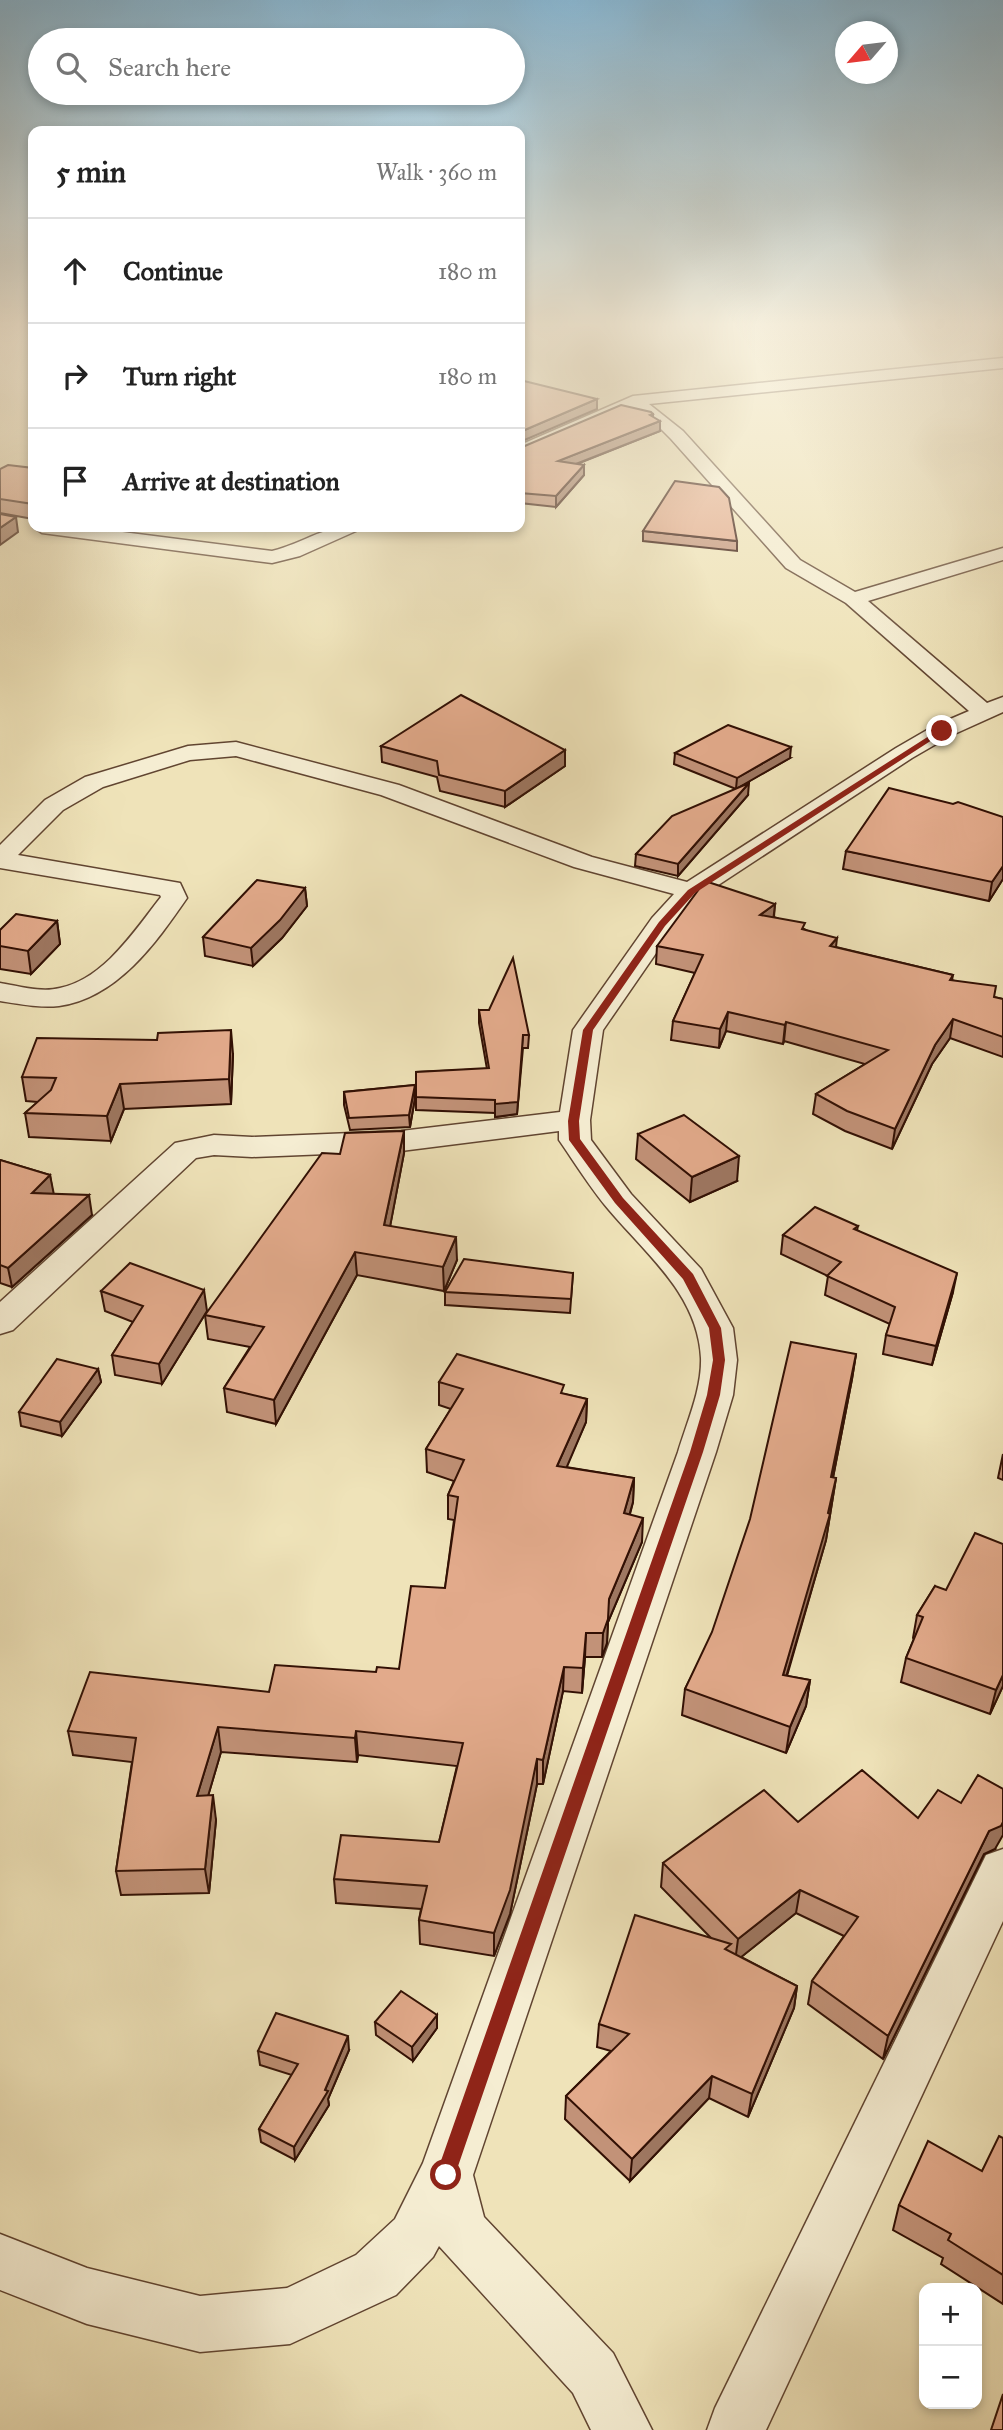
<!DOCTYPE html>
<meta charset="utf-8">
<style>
body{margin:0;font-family:"IM FELL Great Primer",serif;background:#f6f6f6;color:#222}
.controls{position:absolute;right:21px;bottom:21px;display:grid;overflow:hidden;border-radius:14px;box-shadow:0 4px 10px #0003}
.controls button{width:63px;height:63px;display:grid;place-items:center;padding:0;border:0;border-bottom:2px solid #e0e0e0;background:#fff;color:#222;font:35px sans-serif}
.compass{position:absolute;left:835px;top:21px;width:63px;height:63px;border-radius:50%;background:#fff;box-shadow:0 4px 10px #0003;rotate:242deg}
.stop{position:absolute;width:21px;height:21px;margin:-16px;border:5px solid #8f2418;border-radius:50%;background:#fff}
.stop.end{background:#8f2418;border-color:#fff;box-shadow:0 2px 7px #0008}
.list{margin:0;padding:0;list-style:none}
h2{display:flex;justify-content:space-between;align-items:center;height:91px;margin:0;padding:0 28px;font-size:30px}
h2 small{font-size:23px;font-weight:400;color:#767676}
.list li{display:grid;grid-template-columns:46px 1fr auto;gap:21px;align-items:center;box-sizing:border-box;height:105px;padding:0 28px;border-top:2px solid #e0e0e0}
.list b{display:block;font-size:26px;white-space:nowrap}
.list em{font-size:23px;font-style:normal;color:#767676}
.icon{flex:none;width:38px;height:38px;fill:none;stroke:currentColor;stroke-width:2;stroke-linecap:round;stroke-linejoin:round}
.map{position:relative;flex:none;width:1003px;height:2430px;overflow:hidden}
.search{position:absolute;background:#fff;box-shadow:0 4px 10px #0003;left:28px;top:28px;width:497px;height:77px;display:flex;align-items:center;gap:18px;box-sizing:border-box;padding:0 24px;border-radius:38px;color:#767676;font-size:26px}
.panel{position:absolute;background:#fff;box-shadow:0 4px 10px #0003;left:28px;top:126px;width:497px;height:406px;border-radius:14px}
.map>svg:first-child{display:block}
</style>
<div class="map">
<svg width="1003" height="2430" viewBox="0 0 1003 2430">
<rect width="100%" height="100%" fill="#efe3b9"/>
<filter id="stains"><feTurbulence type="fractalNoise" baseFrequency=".00286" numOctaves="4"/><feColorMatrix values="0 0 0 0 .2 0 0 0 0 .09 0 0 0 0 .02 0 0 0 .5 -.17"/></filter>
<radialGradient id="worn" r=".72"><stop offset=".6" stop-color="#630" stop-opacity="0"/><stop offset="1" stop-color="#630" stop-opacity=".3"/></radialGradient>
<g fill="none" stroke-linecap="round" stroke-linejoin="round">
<g stroke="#614531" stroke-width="3">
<g id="minor">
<path d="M1003,358V368L649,404L683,431L800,560L855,592L1003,548V560L868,601L987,703L1003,697V712L950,736L912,758L700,897L672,930L603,1030L590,1120L591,1140L631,1194L701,1269L733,1328L737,1360L733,1395L716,1452L473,2175L484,2217L613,2353L652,2430H591L573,2393L439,2246L433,2257L396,2295L290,2344L200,2352L87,2324L0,2290V2234L87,2268L200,2296L287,2288L356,2255L395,2219L423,2163L678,1452C687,1422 702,1389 701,1358C698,1295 647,1255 609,1210C591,1189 575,1163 559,1140V1131L401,1151L252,1157L214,1155L196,1158L13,1330L0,1334V1302L175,1143L214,1135L252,1137L401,1131L560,1112L573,1030L652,918L674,894L574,867L381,795L236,756L190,760L103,787L63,810L18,855L180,883L187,898C156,943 117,998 59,1006C39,1008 19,1004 0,1001V983C19,986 41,993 60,988C104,979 135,930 161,897L160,895L0,868V845L45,800L85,777L188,746L236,742L399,785L592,857L687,882L896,748L934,726L969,711L846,603L786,568L671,439L650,418L632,407L520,456V445L633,396Z"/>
<path d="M33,527H83L272,551C305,543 323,525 358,527L356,531L300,556L272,563L42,533Z"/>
<polygon points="1003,1849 1003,1921 766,2430 707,2430 715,2408 986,1855"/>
</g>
</g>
<use href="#minor" fill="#f5edd2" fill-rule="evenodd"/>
</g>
<g fill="#c29278" stroke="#321004" stroke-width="2">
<polygon points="653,414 653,417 660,431 577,464 584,465 584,475 556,507 520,503 520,448"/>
<polygon points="33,468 33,519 0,513 0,469"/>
<polygon points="643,531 737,541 737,551 643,541"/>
<polygon points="381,746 565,750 565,766 505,807 440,791 437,777 382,762"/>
<polygon points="675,753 790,758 737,788 748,795 678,876 635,866 636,854 736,789 674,764"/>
<polygon points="846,851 1003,879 989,901 843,869"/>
<polygon points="305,888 307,906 282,938 253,966 205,956 203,937"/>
<polygon points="775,904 774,917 804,929 836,947 953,975 952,980 994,997 1003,999 1003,1057 950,1038 932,1064 892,1149 845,1131 813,1114 816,1094 865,1064 784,1041 783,1044 726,1031 719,1048 671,1040 673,1021 695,973 656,964 657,946"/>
<polygon points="57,921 60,944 31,974 0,969 0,930"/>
<polygon points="479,1010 529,1035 528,1048 523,1048 517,1114 495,1117 495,1113 416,1110 416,1072 487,1069 479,1023"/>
<polygon points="233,1054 231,1104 124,1109 111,1141 29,1137 25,1113 38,1102 26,1101 22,1077"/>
<polygon points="415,1085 415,1098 410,1127 350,1130 344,1105 344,1092"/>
<polygon points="638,1134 737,1181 690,1202 636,1159"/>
<polygon points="404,1153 390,1226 457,1260 444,1291 357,1275 276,1424 227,1412 224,1388 250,1347 208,1339 205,1315 340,1154"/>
<polygon points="0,1160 50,1175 53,1194 92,1215 12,1287 0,1283"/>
<polygon points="858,1226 857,1230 953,1292 932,1365 883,1354 886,1335 890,1324 825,1295 828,1276 781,1254 783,1235"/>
<polygon points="573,1273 570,1313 445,1305 445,1292"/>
<polygon points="101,1291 207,1311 162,1384 115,1375 112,1355 133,1322 105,1311"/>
<polygon points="856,1354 852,1379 833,1478 836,1478 826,1540 787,1676 810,1680 806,1706 786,1753 682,1715 685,1689"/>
<polygon points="98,1369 101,1382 62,1436 21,1426 19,1412"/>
<polygon points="439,1382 564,1394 587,1399 586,1422 566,1467 634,1478 633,1502 630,1514 642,1542 608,1622 607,1643 602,1657 585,1657 582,1693 563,1691 543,1784 537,1784 510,1914 494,1956 420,1944 419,1920 421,1909 336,1903 334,1879 439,1842 457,1766 358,1755 357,1762 221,1752 208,1796 216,1820 209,1893 121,1895 116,1871 132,1762 73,1755 68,1731 376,1672 399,1669 445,1588 454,1520 448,1519 448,1495 454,1481 427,1472 426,1449 451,1409 439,1405"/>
<polygon points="1003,1454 1003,1480 998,1478"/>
<polygon points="935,1586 1003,1686 990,1714 901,1682 906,1658 914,1639 913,1638 917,1615"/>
<polygon points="918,1818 995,1849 984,1854 883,2059 808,2004 812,1981 844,1936 796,1913 741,1957 797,1986 794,2008 748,2117 709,2098 630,2181 565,2119 566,2096 611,2051 597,2047 599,2024 711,1938 661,1887 663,1863 798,1822"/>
<polygon points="437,2015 437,2028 413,2061 376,2035 375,2022"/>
<polygon points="349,2050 328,2099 329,2105 295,2160 261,2142 259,2129 292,2075 260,2065 258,2051"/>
<polygon points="1003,2138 1003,2304 941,2264 943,2258 893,2230 899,2205 982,2171"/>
</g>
<g fill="#9e7761" stroke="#321004" stroke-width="2">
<polygon points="597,399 597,409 520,442 520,432"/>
<polygon points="660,421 660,431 558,471 558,461"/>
<polygon points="584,465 584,475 556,507 556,496"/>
<polygon points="16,517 18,532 0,545 0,528"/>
<polygon points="791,747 790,758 736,789 737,778"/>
<polygon points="565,750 565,766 505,807 505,791"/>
<polygon points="749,783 748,795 678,876 678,864"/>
<polygon points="1003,866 1003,879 989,901 992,882"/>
<polygon points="305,888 307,906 282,938 253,966 251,948"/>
<polygon points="775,904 773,922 760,915"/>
<polygon points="57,921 60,944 31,974 28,951"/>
<polygon points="837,938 835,956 830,946"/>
<polygon points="728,1012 726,1031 719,1048 720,1029"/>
<polygon points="953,1019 950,1038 932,1064 892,1149 895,1129 935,1045"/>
<polygon points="786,1022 784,1041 783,1044 785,1025"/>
<polygon points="231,1030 233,1054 231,1104 229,1079"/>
<polygon points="523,1035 517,1114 495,1117 495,1104"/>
<polygon points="120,1084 124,1109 111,1141 107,1116"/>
<polygon points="415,1085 415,1098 410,1127 409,1115"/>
<polygon points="404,1131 404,1153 386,1248 384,1225"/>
<polygon points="739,1156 737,1181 690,1202 692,1177"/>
<polygon points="50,1175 54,1195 32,1193"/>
<polygon points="89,1195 92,1215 12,1287 8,1268"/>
<polygon points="456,1237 457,1260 444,1291 443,1267"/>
<polygon points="355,1252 357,1275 276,1424 274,1400"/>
<polygon points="957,1273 953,1292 932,1365 936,1346"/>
<polygon points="204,1290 207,1311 162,1384 159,1364"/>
<polygon points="856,1354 852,1379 828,1503 831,1477"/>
<polygon points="98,1369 101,1382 62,1436 60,1422"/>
<polygon points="587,1399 586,1422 557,1490 557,1466"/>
<polygon points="634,1478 633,1502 623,1537 624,1513"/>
<polygon points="836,1478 826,1540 779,1701 783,1675 828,1513"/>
<polygon points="643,1518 642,1542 608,1622 607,1643 602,1657 603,1633 609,1599"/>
<polygon points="586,1633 585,1657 582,1693 583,1668"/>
<polygon points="564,1667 563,1691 543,1784 543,1760"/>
<polygon points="1003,1675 1003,1686 990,1714 996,1690"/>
<polygon points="810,1680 806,1706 786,1753 790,1727"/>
<polygon points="218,1727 221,1752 201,1820 197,1796"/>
<polygon points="356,1731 358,1755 357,1762 355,1738"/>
<polygon points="537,1759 537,1784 510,1914 494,1956 494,1933"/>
<polygon points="213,1795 216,1820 209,1893 205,1869"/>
<polygon points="1003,1822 1003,1835 995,1849 984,1854 883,2059 888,2036 989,1831"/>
<polygon points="800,1890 796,1913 735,1962 738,1939"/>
<polygon points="797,1986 794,2008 748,2117 752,2094"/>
<polygon points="437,2015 437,2028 413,2061 412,2047"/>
<polygon points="348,2036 349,2050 328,2099 329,2105 295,2160 294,2147 325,2090"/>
<polygon points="712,2076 709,2098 630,2181 632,2159"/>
</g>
<g fill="#e2aa8b" stroke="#321004" stroke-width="2">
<polygon points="520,380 597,399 520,432"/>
<polygon points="621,405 651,412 653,414 650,415 660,421 558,461 584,465 556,496 520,493 520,448"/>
<polygon points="8,465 33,468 33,504 0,499 0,469"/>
<polygon points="675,481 719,487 729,498 737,541 643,531"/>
<polygon points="0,514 16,517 0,528"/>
<polygon points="461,695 565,750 505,791 439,775 437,761 381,746"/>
<polygon points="728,725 791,747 737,778 675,753"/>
<polygon points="749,783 678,864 636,854 672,816"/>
<polygon points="889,788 953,804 958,802 1003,817 1003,866 992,882 846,851"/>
<polygon points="257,880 305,888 280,920 251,948 203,937"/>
<polygon points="705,881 775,904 760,915 805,923 802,929 837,938 830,946 953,975 950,980 996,986 994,997 1003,999 1003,1037 953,1019 935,1045 895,1129 847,1111 816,1094 888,1050 786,1022 785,1025 728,1012 720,1029 673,1021 703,955 657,946"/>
<polygon points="16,914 57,921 28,951 0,946 0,930"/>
<polygon points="513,958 529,1035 523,1035 518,1102 495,1104 495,1100 416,1097 416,1072 489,1068 479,1010 489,1010"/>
<polygon points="231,1030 229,1079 120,1084 107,1116 25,1113 51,1090 56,1078 22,1077 37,1038 157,1040 158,1033"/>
<polygon points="415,1085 409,1115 349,1118 344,1092"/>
<polygon points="684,1115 739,1156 692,1177 638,1134"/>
<polygon points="404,1131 384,1225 456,1237 443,1267 355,1252 274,1400 224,1388 264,1327 205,1315 322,1153 340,1154 345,1133"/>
<polygon points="0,1160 50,1175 32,1193 89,1195 8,1268 0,1265"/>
<polygon points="815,1207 858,1226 854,1229 957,1273 936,1346 886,1335 895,1307 827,1276 841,1262 783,1235"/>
<polygon points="464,1259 573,1273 571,1299 445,1292"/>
<polygon points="130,1263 204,1290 159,1364 112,1355 143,1306 101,1291"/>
<polygon points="791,1342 856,1354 831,1477 836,1478 828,1513 830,1514 783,1675 810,1680 790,1727 685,1689 712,1632 750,1519"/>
<polygon points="457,1354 564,1385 561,1393 587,1399 557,1466 634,1478 624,1513 643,1518 609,1599 608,1619 603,1633 586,1633 583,1668 564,1667 543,1760 537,1759 510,1890 494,1933 419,1920 427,1886 334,1879 341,1835 439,1842 463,1743 356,1731 355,1738 218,1727 197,1796 213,1795 205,1869 116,1871 136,1738 68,1731 90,1672 269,1692 275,1665 376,1672 377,1667 399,1669 411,1586 445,1588 458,1497 448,1495 464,1460 426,1449 463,1389 439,1382"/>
<polygon points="57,1359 98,1369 60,1422 19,1412"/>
<polygon points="975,1533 1003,1544 1003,1675 996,1690 906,1658 923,1617 917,1615 935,1586 946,1590"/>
<polygon points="862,1770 918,1818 938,1790 961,1803 978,1775 1003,1789 1003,1822 1001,1826 989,1831 888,2036 812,1981 858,1917 800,1890 738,1939 663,1863 764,1790 798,1822"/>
<polygon points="635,1915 731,1944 725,1949 797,1986 752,2094 712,2076 632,2159 566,2096 629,2034 599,2024"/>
<polygon points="401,1991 437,2015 412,2047 375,2022"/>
<polygon points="276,2013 348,2036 325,2090 328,2091 294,2147 259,2129 298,2064 258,2051"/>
<polygon points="999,2136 1003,2138 1003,2275 948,2240 951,2234 899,2205 928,2141 982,2171"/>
<polygon points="1003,2394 1003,2430 991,2430"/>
</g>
<linearGradient id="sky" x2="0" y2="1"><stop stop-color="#89b8d4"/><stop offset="0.49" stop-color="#f8f2e0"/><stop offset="1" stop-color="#f8f2e0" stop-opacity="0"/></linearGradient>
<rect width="1003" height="663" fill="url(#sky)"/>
<polygon fill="#8f2418" points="940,729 946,731 695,893 665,926 593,1030 579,1121 580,1139 623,1198 693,1274 721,1328 725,1360 720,1395 703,1452 455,2175 452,2181 446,2184 439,2181 436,2175 690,1452 707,1395 713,1360 709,1328 683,1279 615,1203 569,1140 568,1121 583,1030 659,922 688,890"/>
<rect width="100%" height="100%" filter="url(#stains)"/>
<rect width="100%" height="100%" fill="url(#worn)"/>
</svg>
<div class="controls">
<button>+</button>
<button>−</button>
</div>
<svg class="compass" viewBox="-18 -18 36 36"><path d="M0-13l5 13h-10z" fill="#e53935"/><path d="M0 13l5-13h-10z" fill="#767676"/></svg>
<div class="stop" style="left:446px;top:2175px"></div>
<div class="stop end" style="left:942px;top:731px"></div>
<div class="search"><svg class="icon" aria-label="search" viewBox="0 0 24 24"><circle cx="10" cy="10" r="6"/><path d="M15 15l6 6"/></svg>Search here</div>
<section class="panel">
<h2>5 min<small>Walk · 360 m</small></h2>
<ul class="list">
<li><svg class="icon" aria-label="ahead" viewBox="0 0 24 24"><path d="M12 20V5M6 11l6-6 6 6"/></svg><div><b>Continue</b></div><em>180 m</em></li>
<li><svg class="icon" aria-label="right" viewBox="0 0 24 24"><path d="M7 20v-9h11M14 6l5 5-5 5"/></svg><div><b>Turn right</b></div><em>180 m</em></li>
<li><svg class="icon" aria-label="arrive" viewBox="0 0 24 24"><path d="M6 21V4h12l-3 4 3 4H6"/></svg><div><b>Arrive at destination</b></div></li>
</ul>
</section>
</div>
